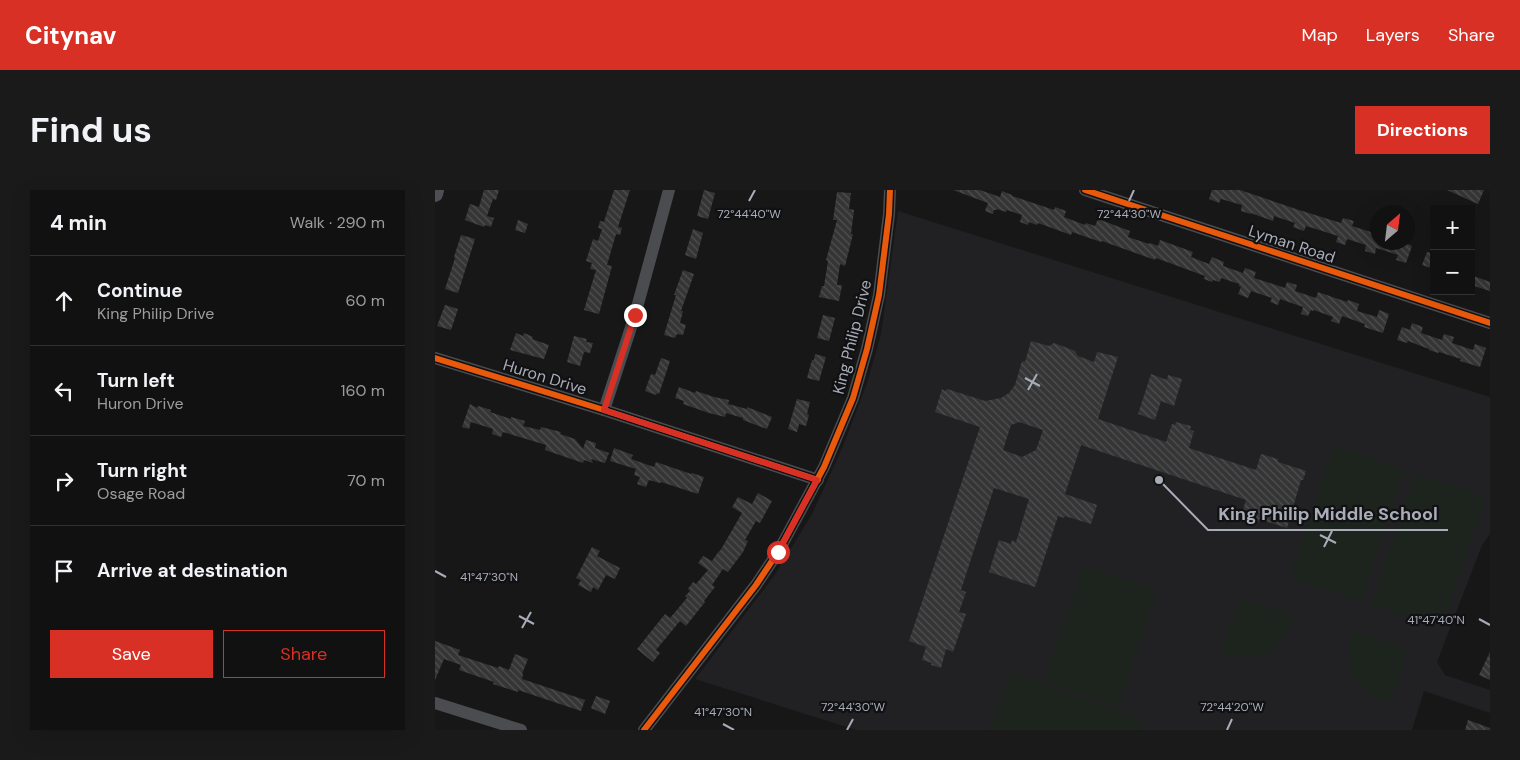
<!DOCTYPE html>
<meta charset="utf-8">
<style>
body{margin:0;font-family:"DM Sans",sans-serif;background:#1a1a1a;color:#f1f3f6}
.controls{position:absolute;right:15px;top:15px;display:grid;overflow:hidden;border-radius:0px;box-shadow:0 5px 20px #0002}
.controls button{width:45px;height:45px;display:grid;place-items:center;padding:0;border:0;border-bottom:1px solid #303131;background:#111;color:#f1f3f6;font:25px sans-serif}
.compass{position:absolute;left:935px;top:15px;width:45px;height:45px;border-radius:50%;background:#111;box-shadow:0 5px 20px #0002;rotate:28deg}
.stop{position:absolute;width:15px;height:15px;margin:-11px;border:4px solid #d93025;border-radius:50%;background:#fff}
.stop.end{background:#d93025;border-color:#fff;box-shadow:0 1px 5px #0008}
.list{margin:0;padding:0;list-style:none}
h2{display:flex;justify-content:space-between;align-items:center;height:65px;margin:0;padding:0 20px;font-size:21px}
h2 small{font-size:16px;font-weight:400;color:#9c9d9f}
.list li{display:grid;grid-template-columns:32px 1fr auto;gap:15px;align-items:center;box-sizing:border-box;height:90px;padding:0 20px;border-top:1px solid #303131}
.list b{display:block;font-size:19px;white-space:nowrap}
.list p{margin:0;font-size:16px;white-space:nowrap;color:#9c9d9f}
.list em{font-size:16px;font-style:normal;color:#9c9d9f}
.actions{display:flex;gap:10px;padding:15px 20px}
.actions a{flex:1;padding:11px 0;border:1px solid #d93025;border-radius:0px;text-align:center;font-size:18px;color:#d93025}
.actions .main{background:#d93025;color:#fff}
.icon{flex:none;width:28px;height:28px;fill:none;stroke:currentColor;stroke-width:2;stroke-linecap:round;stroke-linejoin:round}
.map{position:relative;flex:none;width:1055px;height:540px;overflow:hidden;border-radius:0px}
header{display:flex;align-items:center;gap:30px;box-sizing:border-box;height:70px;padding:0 25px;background:#d93025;color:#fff}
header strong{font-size:24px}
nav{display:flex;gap:28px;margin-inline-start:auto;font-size:18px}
.intro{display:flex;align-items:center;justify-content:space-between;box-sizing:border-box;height:120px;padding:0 30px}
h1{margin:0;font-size:35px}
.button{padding:12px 22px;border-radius:0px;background:#d93025;color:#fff;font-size:18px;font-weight:700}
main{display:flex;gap:30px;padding:0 30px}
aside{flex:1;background:#111;border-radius:0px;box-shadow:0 5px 20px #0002}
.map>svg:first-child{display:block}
</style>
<header>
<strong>Citynav</strong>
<nav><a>Map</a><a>Layers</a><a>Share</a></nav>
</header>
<div class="intro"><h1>Find us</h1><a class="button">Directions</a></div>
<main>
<aside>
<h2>4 min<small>Walk · 290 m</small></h2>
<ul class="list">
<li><svg class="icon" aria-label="ahead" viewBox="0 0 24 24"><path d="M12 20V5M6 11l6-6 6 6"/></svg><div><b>Continue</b><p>King Philip Drive</p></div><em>60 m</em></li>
<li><svg class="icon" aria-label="left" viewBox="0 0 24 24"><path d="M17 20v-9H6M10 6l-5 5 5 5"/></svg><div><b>Turn left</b><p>Huron Drive</p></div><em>160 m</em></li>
<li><svg class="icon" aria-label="right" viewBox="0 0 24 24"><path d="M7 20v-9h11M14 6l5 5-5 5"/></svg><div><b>Turn right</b><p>Osage Road</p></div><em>70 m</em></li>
<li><svg class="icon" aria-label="arrive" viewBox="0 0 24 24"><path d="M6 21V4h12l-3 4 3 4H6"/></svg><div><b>Arrive at destination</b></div></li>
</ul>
<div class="actions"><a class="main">Save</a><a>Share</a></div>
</aside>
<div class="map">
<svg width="1055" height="540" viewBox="0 0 1055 540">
<defs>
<pattern id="building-back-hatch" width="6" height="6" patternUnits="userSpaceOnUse" patternTransform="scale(1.25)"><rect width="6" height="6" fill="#353536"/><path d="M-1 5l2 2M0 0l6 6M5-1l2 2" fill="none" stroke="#4f5051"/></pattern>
</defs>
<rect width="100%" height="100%" fill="#171717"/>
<polygon fill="#212123" points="463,21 1055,207 1055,344 1047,355 1002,472 1010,485 1055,500 1055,523 989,501 977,540 421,540 260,489 339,386 377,324 408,256 432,193 446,144"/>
<g fill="#1d241e">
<polygon points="898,256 968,279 926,411 855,388"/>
<polygon points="980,283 1050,307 1006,438 936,414"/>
<polygon points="648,376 722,400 683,516 609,491"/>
<path d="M805,408L858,426C843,468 826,471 785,463Z"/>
<path d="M916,440L972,459L956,512C913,498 910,481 916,440Z"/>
<polygon points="576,482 706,529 702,540 555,540"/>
</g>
<g fill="url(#building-back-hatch)" fill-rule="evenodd">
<polygon points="49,0 64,0 61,10 58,9 52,26 59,28 56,37 50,35 49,37 30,30 35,14 44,17"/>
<polygon points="179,0 195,0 183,37 187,38 185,45 181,44 172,75 177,76 164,124 149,120 161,80 155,79 157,73 151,71 158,49 163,51 167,39 163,38 165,31 169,32"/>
<polygon points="269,0 280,3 273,29 262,26"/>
<polygon points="518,0 545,0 565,7 567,1 577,5 577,6 619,20 620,17 631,21 629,27 650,35 651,33 660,36 663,29 695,41 693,47 714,54 715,53 723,56 725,50 758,62 756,67 774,74 777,67 789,72 788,76 808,83 810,78 821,82 819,88 841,95 850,98 852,92 862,95 860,101 881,108 883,102 912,112 913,110 924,114 922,121 942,127 944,120 954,124 948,143 929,137 930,134 907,126 904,134 896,131 898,127 879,120 878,121 876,120 873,126 866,124 868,117 845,109 843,115 835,112 837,108 816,101 813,108 803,104 806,97 804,96 804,94 786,88 785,92 778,90 777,92 769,89 770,86 740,75 721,68 720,70 667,51 666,52 637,42 636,45 603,33 602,35 594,32 593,35 585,32 587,25 572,20 571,22 562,19 562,20 559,20 558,24 550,21 553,13"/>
<polygon points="777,0 805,0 864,20 906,33 908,28 919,31 917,36 942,44 942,52 968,52 977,56 971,73 961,70 963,65 941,58 940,64 930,61 931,55 912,49 910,55 901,52 903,46 881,39 871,36 869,41 858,37 860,33 839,26 838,31 816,23 816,24 806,21 807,15 786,9 784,13 774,9"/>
<polygon points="1012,0 1049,0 1043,14"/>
<polygon points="402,2 416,3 414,19 419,20 416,44 418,44 410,76 405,74 402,95 407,95 404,111 384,107 387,96 389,96 393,71 391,70 402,30 398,30"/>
<polygon points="83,30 93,34 90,43 80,40"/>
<polygon points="258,39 268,43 261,69 250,65"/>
<polygon points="26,45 40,49 23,103 10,99 20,68 19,67"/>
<polygon points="992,62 999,64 999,79 987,75"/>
<polygon points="248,80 259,84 246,121 248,121 245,133 251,135 248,145 242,144 240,148 229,145 241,105 239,105"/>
<polygon points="1036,85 1055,92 1055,101 1036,95"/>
<polygon points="10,115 23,119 16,140 2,136"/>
<polygon points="388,125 400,128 394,151 382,148"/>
<polygon points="977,133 988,137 986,143 1007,150 1009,144 1019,147 1017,153 1038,160 1040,154 1051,158 1045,177 1025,171 1026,169 1004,162 1003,163 994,160 994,159 973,151 972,153 962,150 967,137 975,140"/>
<polygon points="81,143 88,146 89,143 98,147 97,149 114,155 109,169 75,160"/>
<polygon points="139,146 152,149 151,152 158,153 155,163 149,162 145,176 132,172"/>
<path d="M596,151L614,156L619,153L640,161L643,166L659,172L662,162L683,167L663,229L731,252L737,234L740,235L741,232L756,236L755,240L759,241L754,258L821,280L826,264L843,269V272L871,281L868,290H866L852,338L824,329V332L806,326L811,310L646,255L630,304L662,315L656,334L630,326L629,328L623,326L600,397L554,382L564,350L576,354L577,350L581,352L594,309L559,298L526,400L531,402L524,422L531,424L518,462L511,459L506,478L496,475L497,473L487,470L491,457L474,451L545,237L500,222L507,199L510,201L512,199L550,211L566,208L574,203L580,195L587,171L590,172ZM584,232L608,240L601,260L587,267L568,260L576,235Z"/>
<polygon points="380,164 391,167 384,191 372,188 377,170 379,170"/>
<polygon points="226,168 235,171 224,204 222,203 221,205 210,201 216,184 220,185"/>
<polygon points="716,184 732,190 733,185 747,189 739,216 726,211 720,230 703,224"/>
<polygon points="244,197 260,203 261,201 279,207 294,210 293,214 312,219 312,217 337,227 332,239 308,230 308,228 291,223 290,227 274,223 248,214 249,211 240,208"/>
<polygon points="362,209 375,212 372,224 374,225 371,236 364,234 362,242 353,239"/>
<polygon points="35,214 42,218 43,216 56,220 55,222 76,229 76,227 90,231 88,236 105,240 106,237 126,242 125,244 140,249 148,259 151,250 161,253 160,258 174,263 170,273 156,269 158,273 149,270 148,273 110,260 111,255 68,242 66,247 57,244 58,239 36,232 34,239 27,237"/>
<polygon points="179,258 198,265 196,269 219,277 221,272 256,284 257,283 269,287 263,304 226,292 225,293 214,290 211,297 202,294 205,287 199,285 201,279 175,271"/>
<polygon points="323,303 337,311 325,333 321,331 310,350 313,351 308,362 293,382 288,379 277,395 280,397 269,411 270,412 251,436 245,431 221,460 225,463 218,472 202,459 230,424 235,428 252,408 250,406 255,401 253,399 258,392 261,394 273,380 263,373 268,366 277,371 284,361 285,361 307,323 297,317 303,307 317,314"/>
<polygon points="157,357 165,361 162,366 185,378 180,389 171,385 163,400 158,397 156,402 143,395 146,390 141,388"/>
<polygon points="0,451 25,460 23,465 63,478 64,476 74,480 80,464 93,469 87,484 88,484 87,489 150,510 146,521 83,500 83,502 58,494 59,492 24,480 26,475 9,469 0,490"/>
<polygon points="1055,462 1055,490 1044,485"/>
<polygon points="161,506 175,511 170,524 156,518"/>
<polygon points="1033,530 1055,538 1055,540 1030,540"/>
</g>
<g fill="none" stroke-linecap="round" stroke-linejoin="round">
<g stroke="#4b4c50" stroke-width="12">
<polyline points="650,0 1055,133"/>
<polyline points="0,168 169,220 383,290"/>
<polyline points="169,220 200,125 234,0"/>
<polyline points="0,513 86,540"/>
<polyline points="209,540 321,395 343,362 389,277 418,208 432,159 444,105 454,24 455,0"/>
</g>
<polyline stroke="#4d4f52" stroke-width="16" points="0,4 1,0"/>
<g stroke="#111113" stroke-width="9">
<g id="cycleway">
<polyline points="650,0 1055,133"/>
<polyline points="0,168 169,220 383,290"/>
<polyline points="209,540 321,395 343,362 389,277 418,208 432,159 444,105 454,24 455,0"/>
</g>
</g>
<use href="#cycleway" stroke="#e8590c" stroke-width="6"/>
</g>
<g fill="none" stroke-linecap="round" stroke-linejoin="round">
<polyline stroke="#d93025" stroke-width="6" points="200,125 169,220 382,290 343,362"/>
</g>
<path fill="none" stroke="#a8adb8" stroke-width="2" d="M314,11L320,0M694,11L699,0M590,188L605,196M593,200L602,184M885,345L901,353M889,357L897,341M0,381L11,387M84,426L99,434M1044,429L1055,435M87,438L96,422M288,534L299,540M412,540L418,529M792,540L797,529"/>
<g text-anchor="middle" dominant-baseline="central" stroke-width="4.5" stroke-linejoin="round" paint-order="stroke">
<g font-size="16" fill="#a8adb8" stroke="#111113">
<text transform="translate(857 54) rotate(18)">Lyman Road</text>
<text transform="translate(417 147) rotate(-76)">King Philip Drive</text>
<text transform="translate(110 187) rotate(17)">Huron Drive</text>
</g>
</g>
<g font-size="12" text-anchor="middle" fill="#a8adb8" stroke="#111113" stroke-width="4.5" stroke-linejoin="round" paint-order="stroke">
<text x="694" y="28">72°44'30"W</text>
<text x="314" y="28">72°44'40"W</text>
<text x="54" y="391">41°47'30"N</text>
<text x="1001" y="434">41°47'40"N</text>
<text x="418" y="521">72°44'30"W</text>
<text x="797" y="521">72°44'20"W</text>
<text x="288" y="526">41°47'30"N</text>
</g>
<path fill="none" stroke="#a8adb8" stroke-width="2" d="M724 290L773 340H1013"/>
<circle fill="#a8adb8" stroke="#111113" stroke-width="2" cx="724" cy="290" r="5"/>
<g font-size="18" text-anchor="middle" font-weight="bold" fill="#a8adb8" stroke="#111113" stroke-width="4.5" stroke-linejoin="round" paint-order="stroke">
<text x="893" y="330">King Philip Middle School</text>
</g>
</svg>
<div class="controls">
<button>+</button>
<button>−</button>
</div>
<svg class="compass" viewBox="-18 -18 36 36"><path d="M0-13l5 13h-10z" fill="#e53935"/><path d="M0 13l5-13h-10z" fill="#9c9d9f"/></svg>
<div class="stop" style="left:343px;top:362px"></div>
<div class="stop end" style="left:200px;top:125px"></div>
</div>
</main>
